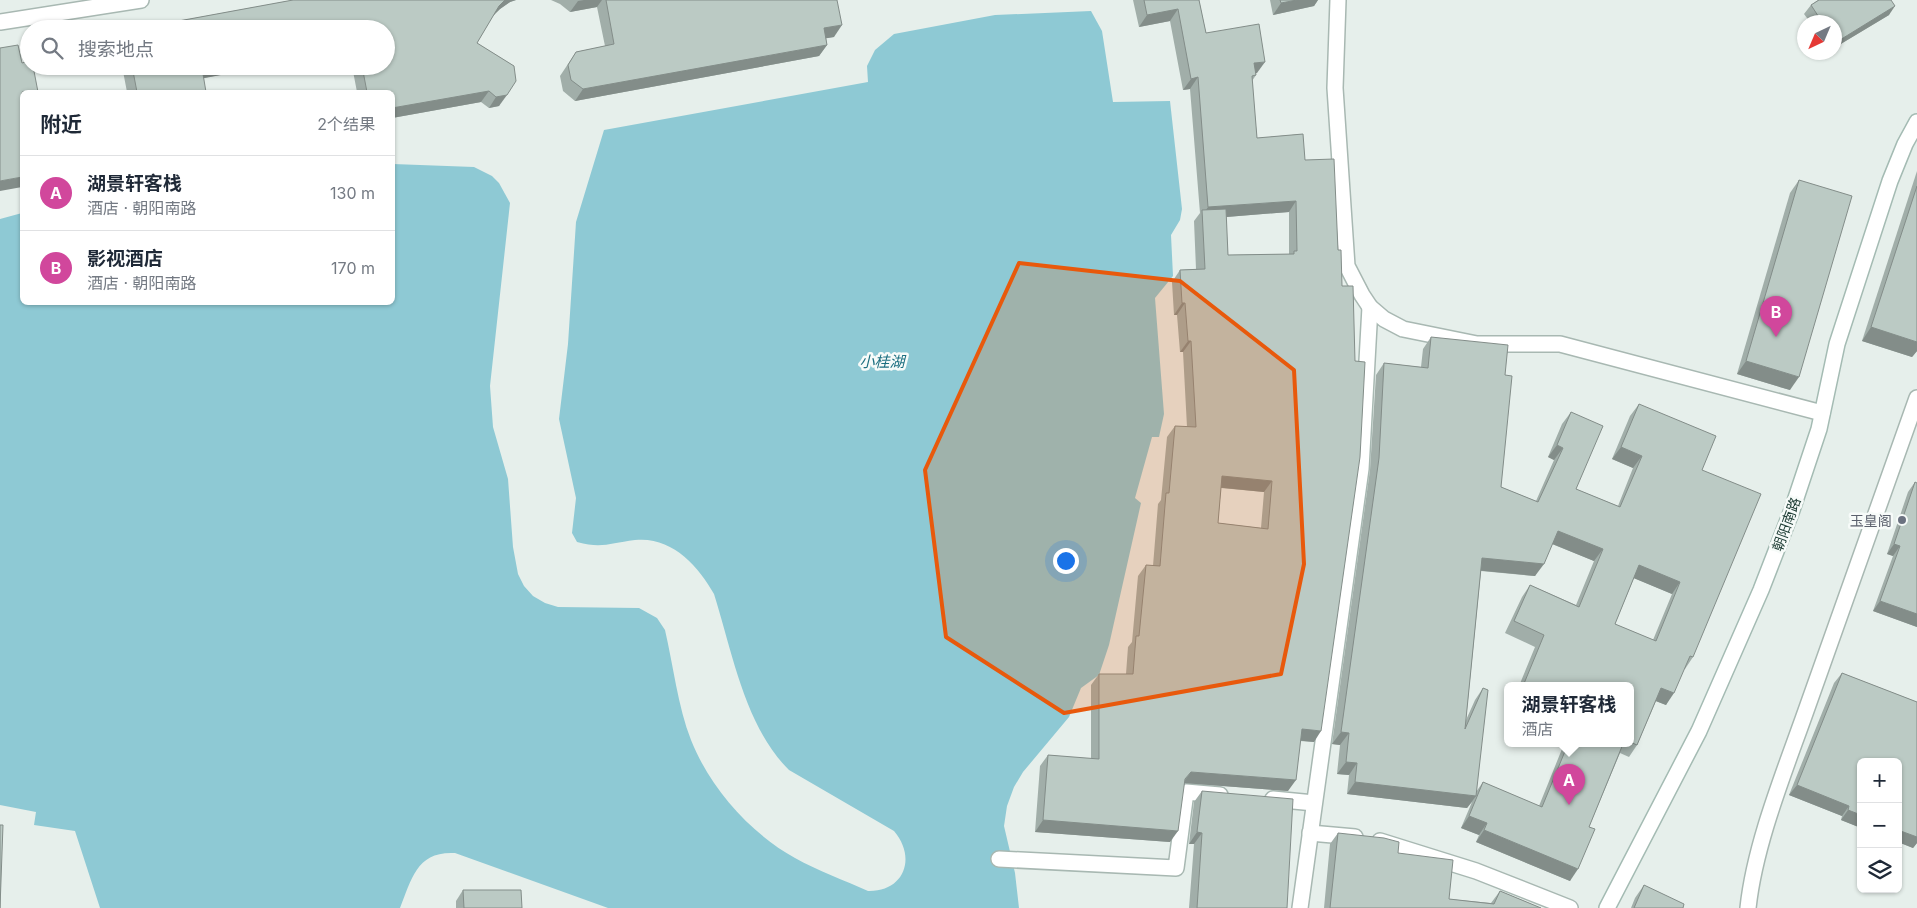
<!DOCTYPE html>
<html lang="zh">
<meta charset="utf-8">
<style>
body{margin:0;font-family:Inter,"Noto Sans SC",sans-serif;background:#f2f2f3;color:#1f2937}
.controls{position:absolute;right:15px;bottom:15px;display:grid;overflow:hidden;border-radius:8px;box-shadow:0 1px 4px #0004}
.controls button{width:45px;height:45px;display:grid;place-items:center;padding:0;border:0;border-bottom:1px solid #e0e1e3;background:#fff;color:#1f2937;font:25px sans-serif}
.compass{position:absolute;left:1797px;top:15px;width:45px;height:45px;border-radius:50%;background:#fff;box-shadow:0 1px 4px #0004;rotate:224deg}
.you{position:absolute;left:1065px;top:560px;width:18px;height:18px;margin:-12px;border:4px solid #fff;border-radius:50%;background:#1a73e8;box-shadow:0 0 0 8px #1a73e833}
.badge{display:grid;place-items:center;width:32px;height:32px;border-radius:50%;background:#7f5249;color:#fff;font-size:16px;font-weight:700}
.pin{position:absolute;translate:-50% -41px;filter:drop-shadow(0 1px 2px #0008)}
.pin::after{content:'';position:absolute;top:26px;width:18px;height:15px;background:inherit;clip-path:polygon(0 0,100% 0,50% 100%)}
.popup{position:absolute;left:1504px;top:682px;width:130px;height:65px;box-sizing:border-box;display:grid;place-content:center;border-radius:8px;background:#fff;filter:drop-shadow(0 1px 4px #0005);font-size:16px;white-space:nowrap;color:#747a83}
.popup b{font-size:19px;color:#1f2937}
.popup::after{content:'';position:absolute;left:50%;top:100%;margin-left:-10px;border:10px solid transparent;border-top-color:#fff}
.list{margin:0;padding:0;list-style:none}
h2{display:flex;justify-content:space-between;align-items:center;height:65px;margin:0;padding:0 20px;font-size:21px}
h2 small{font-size:16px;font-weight:400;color:#747a83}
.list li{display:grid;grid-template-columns:32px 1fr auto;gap:15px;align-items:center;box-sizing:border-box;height:75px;padding:0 20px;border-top:1px solid #e0e1e3}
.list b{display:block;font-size:19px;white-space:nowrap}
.list p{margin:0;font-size:16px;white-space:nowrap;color:#747a83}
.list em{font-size:16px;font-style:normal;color:#747a83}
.icon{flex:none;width:28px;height:28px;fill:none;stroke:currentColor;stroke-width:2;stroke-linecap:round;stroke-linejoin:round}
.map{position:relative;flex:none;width:1917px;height:908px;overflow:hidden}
.search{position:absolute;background:#fff;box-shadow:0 1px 4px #0004;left:20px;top:20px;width:375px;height:55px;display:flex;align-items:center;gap:12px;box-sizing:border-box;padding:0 18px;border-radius:28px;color:#747a83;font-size:19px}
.panel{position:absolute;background:#fff;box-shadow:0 1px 4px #0004;left:20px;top:90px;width:375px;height:215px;border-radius:8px}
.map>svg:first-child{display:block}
</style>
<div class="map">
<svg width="1917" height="908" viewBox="0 0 1917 908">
<rect width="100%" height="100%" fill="#e6efeb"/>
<path fill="#8ec9d4" d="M1091,11L1102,31L1113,102L1170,101L1182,209L1180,220L1171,235L1173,276L1155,298L1164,414L1159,437H1152L1135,498L1141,503L1109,645L1099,675L1081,688L1069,717L1023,772L1014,787L1007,806L1004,826L1015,873L1019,908H608L455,853C417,851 412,878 400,908H100L75,831L34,825L36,812L0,805V219L22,213V302H392L393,164L474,167L492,176L499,183L510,203L490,386L493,427L508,479L513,547L518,574L524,586L533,596L545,603L558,607L639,608L657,618L665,630C673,664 678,707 691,740C710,788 750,833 795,858C818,871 844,880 868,891C904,892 917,858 894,831L789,770C745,727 732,651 714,594C698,565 671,536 635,540C610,543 602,549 577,542L572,533L576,498L559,419L568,344L576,222L604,130L868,82L867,66L875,50L894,34L995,15Z"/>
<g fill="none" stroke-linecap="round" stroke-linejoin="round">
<g stroke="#a8b8b2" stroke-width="18">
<g id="pedestrian">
<polyline points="1273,799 1314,803"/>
<polyline points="1310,833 1355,837"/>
<polyline points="1380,841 1476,871 1570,908"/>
<polyline points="999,859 1176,868 1186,792 1220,795"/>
<polyline points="1300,908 1361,469 1370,307"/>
</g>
</g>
<g stroke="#a8b8b2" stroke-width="18">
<g id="minor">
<polyline points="1338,0 1335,88 1347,266 1362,295 1370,307 1384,319 1403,329 1477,344 1560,344 1822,413"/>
<polyline points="0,22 141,0"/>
<path d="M1748,908C1755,842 1786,768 1808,705C1844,603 1881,501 1917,398"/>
</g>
</g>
<g stroke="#a4bbb3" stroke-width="18">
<polyline id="secondary" points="1607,908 1699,731 1761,590 1792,510 1819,429 1837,344 1890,181 1905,144 1917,122"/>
</g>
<use href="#pedestrian" stroke="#fff" stroke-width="15"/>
<use href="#minor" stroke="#fff" stroke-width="15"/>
<use href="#secondary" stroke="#fff" stroke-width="15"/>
</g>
<g fill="#a1aea9" fill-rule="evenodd">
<polygon points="293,0 516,0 510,2 500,9 494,14 477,43 514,66 499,106 489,108 481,102 392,118 392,92 357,92 352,66 386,66 386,29 135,29"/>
<polygon points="551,0 837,0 834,37 826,38 827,45 819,56 575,101 563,91 560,76 576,52 605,46 597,7 570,12 560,4"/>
<path d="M1133,0H1199L1206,33L1257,73H1256V75L1252,81L1257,138L1303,134L1314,742L1300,741L1288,791L1184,783L1170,842L1035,832L1040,766L1048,755L1091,759V685L1099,674H1126L1128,647L1132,642L1138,576L1146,565L1153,566L1158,504L1161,500L1167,437L1175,426L1187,427L1183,352H1180L1177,315H1174L1172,282L1180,270L1196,269L1194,221L1200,213L1190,89L1183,90L1170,21L1139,27ZM1289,212V254L1228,255L1226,217ZM1221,488L1264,492L1261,528L1218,523Z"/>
<polygon points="1270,0 1318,0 1314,6 1273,15"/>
<polygon points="1818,0 1891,0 1889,15 1834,48 1834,22 1810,22 1804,14 1811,5"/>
<polygon points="122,66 269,66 203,78 206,92 127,92"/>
<polygon points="1917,171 1917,351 1912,357 1862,341"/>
<polygon points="1799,180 1790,390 1737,374 1790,193"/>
<path d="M1431,337L1505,375L1501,487L1536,501L1554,460L1548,457L1562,424L1571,412L1576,489L1618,506L1633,468L1612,459L1630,416L1639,404L1702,470L1693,657L1685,669H1684L1666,705L1656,701L1637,745L1629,757L1620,753L1589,827L1570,881L1476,842L1479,835L1461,828L1472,802L1467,808L1347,794L1349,775L1337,774L1340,745L1332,744L1370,470L1376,375L1384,363L1421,367L1423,349ZM1552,544L1594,561L1576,605L1530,585L1522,597L1505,633L1535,647L1519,686H1630V744H1564L1539,806L1483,782L1476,792L1483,688L1475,700L1466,720L1481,571L1535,576ZM1634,578L1672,594L1653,640L1615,624Z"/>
<polygon points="1915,482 1917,627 1873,611 1893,556 1887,554 1908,492"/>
<polygon points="1842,673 1917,702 1917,843 1913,848 1898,842 1898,762 1861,762 1861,828 1841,820 1842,816 1789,795 1834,683"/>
<polygon points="1202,791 1287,908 1189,908 1194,844 1189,844 1194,802"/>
<polygon points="1338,833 1398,853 1449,899 1491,903 1500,891 1541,908 1324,908 1330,844"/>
<polygon points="1644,885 1683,908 1631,908 1635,898"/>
<polygon points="463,890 522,908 456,908 456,901"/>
</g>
<g fill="#838d89">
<polygon points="505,0 516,0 510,2 500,9 491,18 499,6"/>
<polygon points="584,0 602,0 597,7 570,12 578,1"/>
<polygon points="1297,0 1318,0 1314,6 1273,15 1281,3"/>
<polygon points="1895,6 1889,15 1834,48 1835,43"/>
<polygon points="1178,9 1170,21 1139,27 1147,15"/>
<polygon points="842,25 834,37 816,40 824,28"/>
<polygon points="827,45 819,56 575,101 583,89"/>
<polygon points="1265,62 1257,73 1246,74 1254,63"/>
<polygon points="213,66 269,66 194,80 202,68"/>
<polygon points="1198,77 1190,89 1183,90 1191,79"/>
<polygon points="489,91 481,102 392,118 392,108"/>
<polygon points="507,95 499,106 489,108 496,97"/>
<polygon points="22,177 22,187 0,191 0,181"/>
<polygon points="1296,201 1289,212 1202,219 1202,216 1208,207"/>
<polygon points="1182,303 1185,303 1177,315 1174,315"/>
<polygon points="1871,327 1917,342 1917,351 1912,357 1862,341"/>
<polygon points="1188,341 1191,341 1183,352 1180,352"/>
<polygon points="1746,361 1799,377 1790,390 1737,374"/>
<polygon points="1557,445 1563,448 1554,460 1548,457"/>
<polygon points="1621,447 1642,456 1633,468 1612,459"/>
<polygon points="1222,476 1272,481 1264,492 1214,487"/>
<polygon points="1558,531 1603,549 1594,561 1550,543"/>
<polygon points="1894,544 1900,546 1893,556 1887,554"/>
<polygon points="1482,558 1544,564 1535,576 1474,570"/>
<polygon points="1639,565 1680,582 1672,594 1631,577"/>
<polygon points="1880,601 1917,614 1917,627 1873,611"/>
<polygon points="1661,688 1674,693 1666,705 1653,700"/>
<polygon points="1302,729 1321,731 1314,742 1294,740"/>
<polygon points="1341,732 1349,733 1340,745 1332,744"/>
<polygon points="1346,762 1357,763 1349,775 1337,774"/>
<polygon points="1191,772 1296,780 1288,791 1183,783 1177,791"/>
<polygon points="1355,782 1476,796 1467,808 1347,794"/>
<polygon points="1797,785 1849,806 1842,816 1789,795"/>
<polygon points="1848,810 1861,815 1861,828 1841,820"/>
<polygon points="1469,816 1487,823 1479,835 1461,828"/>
<polygon points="1043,820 1178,831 1170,842 1035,832"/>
<polygon points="1484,830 1578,869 1570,881 1476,842"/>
<polygon points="1898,830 1917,837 1917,843 1913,848 1898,842"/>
<polygon points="1197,832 1202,833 1194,844 1189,844"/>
</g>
<g fill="#bbcac4" stroke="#838d89" fill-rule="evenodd">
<polygon points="293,0 505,0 499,6 477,43 514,66 516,81 507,95 496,97 489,91 392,108 392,92 367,92 362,66 386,66 386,29 135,29"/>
<polygon points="606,0 837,0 842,25 824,28 827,45 583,89 571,80 568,65 576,52 614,44"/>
<path d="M1144,0H1199L1206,33L1259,24L1265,62L1254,63L1256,75L1252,76L1257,138L1303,134L1305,160L1334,159L1338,250H1341L1342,286H1353L1355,361L1365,362L1360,457L1321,731L1302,729L1296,780L1191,772L1185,779L1178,831L1043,820L1048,755L1099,759V674H1133L1136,636H1139L1146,565L1160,566L1166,493H1169L1175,426L1196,427L1191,341H1188L1185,303H1182L1180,270L1205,269L1202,210L1226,209L1228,255L1294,254V251H1297L1296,201L1208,207L1198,77L1191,79L1178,9L1147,15ZM1222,476L1272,481L1268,529L1218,523Z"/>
<polygon points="1280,0 1297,0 1281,3"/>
<polygon points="1819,0 1891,0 1895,6 1835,43 1834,22 1822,22 1811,5"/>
<polygon points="18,45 22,63 29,61 29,66 33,66 38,92 22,92 22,177 0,181 0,48"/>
<polygon points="132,66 213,66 202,68 206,92 137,92"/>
<polygon points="1799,180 1852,196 1799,377 1746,361"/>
<polygon points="1917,186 1917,342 1871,327"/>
<path d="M1431,337L1508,345L1505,375L1512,376L1501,487L1538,502L1563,448L1557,445L1571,412L1603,426L1576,489L1620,507L1642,456L1621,447L1639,404L1716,436L1702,470L1761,494L1693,657L1690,656L1674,693L1661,688L1637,745L1630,742V686H1523L1544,635L1514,621L1530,585L1579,607L1603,549L1558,531L1544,564L1482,558L1465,729L1483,688L1488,690L1476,796L1355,782L1357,763L1346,762L1349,733L1341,732L1379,458L1384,363L1428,368ZM1639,565L1680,582L1656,641L1615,624Z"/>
<polygon points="1915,482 1917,483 1917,614 1880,601 1900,546 1894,544"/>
<polygon points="1842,673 1917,702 1917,837 1898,830 1898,762 1861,762 1861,815 1848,810 1849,806 1797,785"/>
<polygon points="1568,744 1623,744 1589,827 1595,829 1578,869 1484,830 1487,823 1469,816 1483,782 1542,807"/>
<polygon points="1202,791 1293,799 1287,908 1197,908 1202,833 1197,832"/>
<polygon points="0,825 3,825 0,908"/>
<polygon points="1338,833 1384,838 1399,842 1398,853 1453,860 1449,899 1494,904 1500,891 1541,908 1330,908"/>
<polygon points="1644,885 1684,904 1683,908 1634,908"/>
<polygon points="463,890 521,890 522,908 464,908"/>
</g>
<path fill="#e8590c" fill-opacity="0.2" stroke="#e8590c" stroke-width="4" stroke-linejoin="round" d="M1019,263L1180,281L1294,370L1304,564L1281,674L1064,713L946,637L925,470Z"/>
<circle fill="#6b7280" stroke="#f7fbf9" stroke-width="2" cx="1902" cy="520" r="5"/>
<g text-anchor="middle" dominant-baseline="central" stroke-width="5" stroke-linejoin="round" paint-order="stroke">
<g font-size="14" fill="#5b616d" stroke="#f7fbf9" text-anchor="end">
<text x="1892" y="520">玉皇阁</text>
</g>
<g font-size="14" fill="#24423a" stroke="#f7fbf9">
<text transform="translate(1786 524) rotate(-70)">朝阳南路</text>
</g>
<g font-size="15" font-style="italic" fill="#1c6f80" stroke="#f7fbf9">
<text x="882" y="361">小桂湖</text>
</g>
</g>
</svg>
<div class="controls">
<button>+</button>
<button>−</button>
<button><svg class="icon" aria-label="layers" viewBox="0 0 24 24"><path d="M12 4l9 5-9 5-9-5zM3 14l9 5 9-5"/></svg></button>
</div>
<svg class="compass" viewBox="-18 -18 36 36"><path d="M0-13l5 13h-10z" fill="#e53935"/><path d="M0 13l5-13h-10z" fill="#747a83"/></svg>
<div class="you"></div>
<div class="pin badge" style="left:1569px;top:805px;background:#d1479c">A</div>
<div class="popup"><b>湖景轩客栈</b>酒店</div>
<div class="pin badge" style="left:1776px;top:337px;background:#d1479c">B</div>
<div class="search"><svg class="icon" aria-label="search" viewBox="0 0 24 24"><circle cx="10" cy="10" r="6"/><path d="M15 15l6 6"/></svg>搜索地点</div>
<section class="panel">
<h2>附近<small>2个结果</small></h2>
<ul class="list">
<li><span class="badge" style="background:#d1479c">A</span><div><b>湖景轩客栈</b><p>酒店 · 朝阳南路</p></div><em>130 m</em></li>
<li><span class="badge" style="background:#d1479c">B</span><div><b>影视酒店</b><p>酒店 · 朝阳南路</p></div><em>170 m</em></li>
</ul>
</section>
</div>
